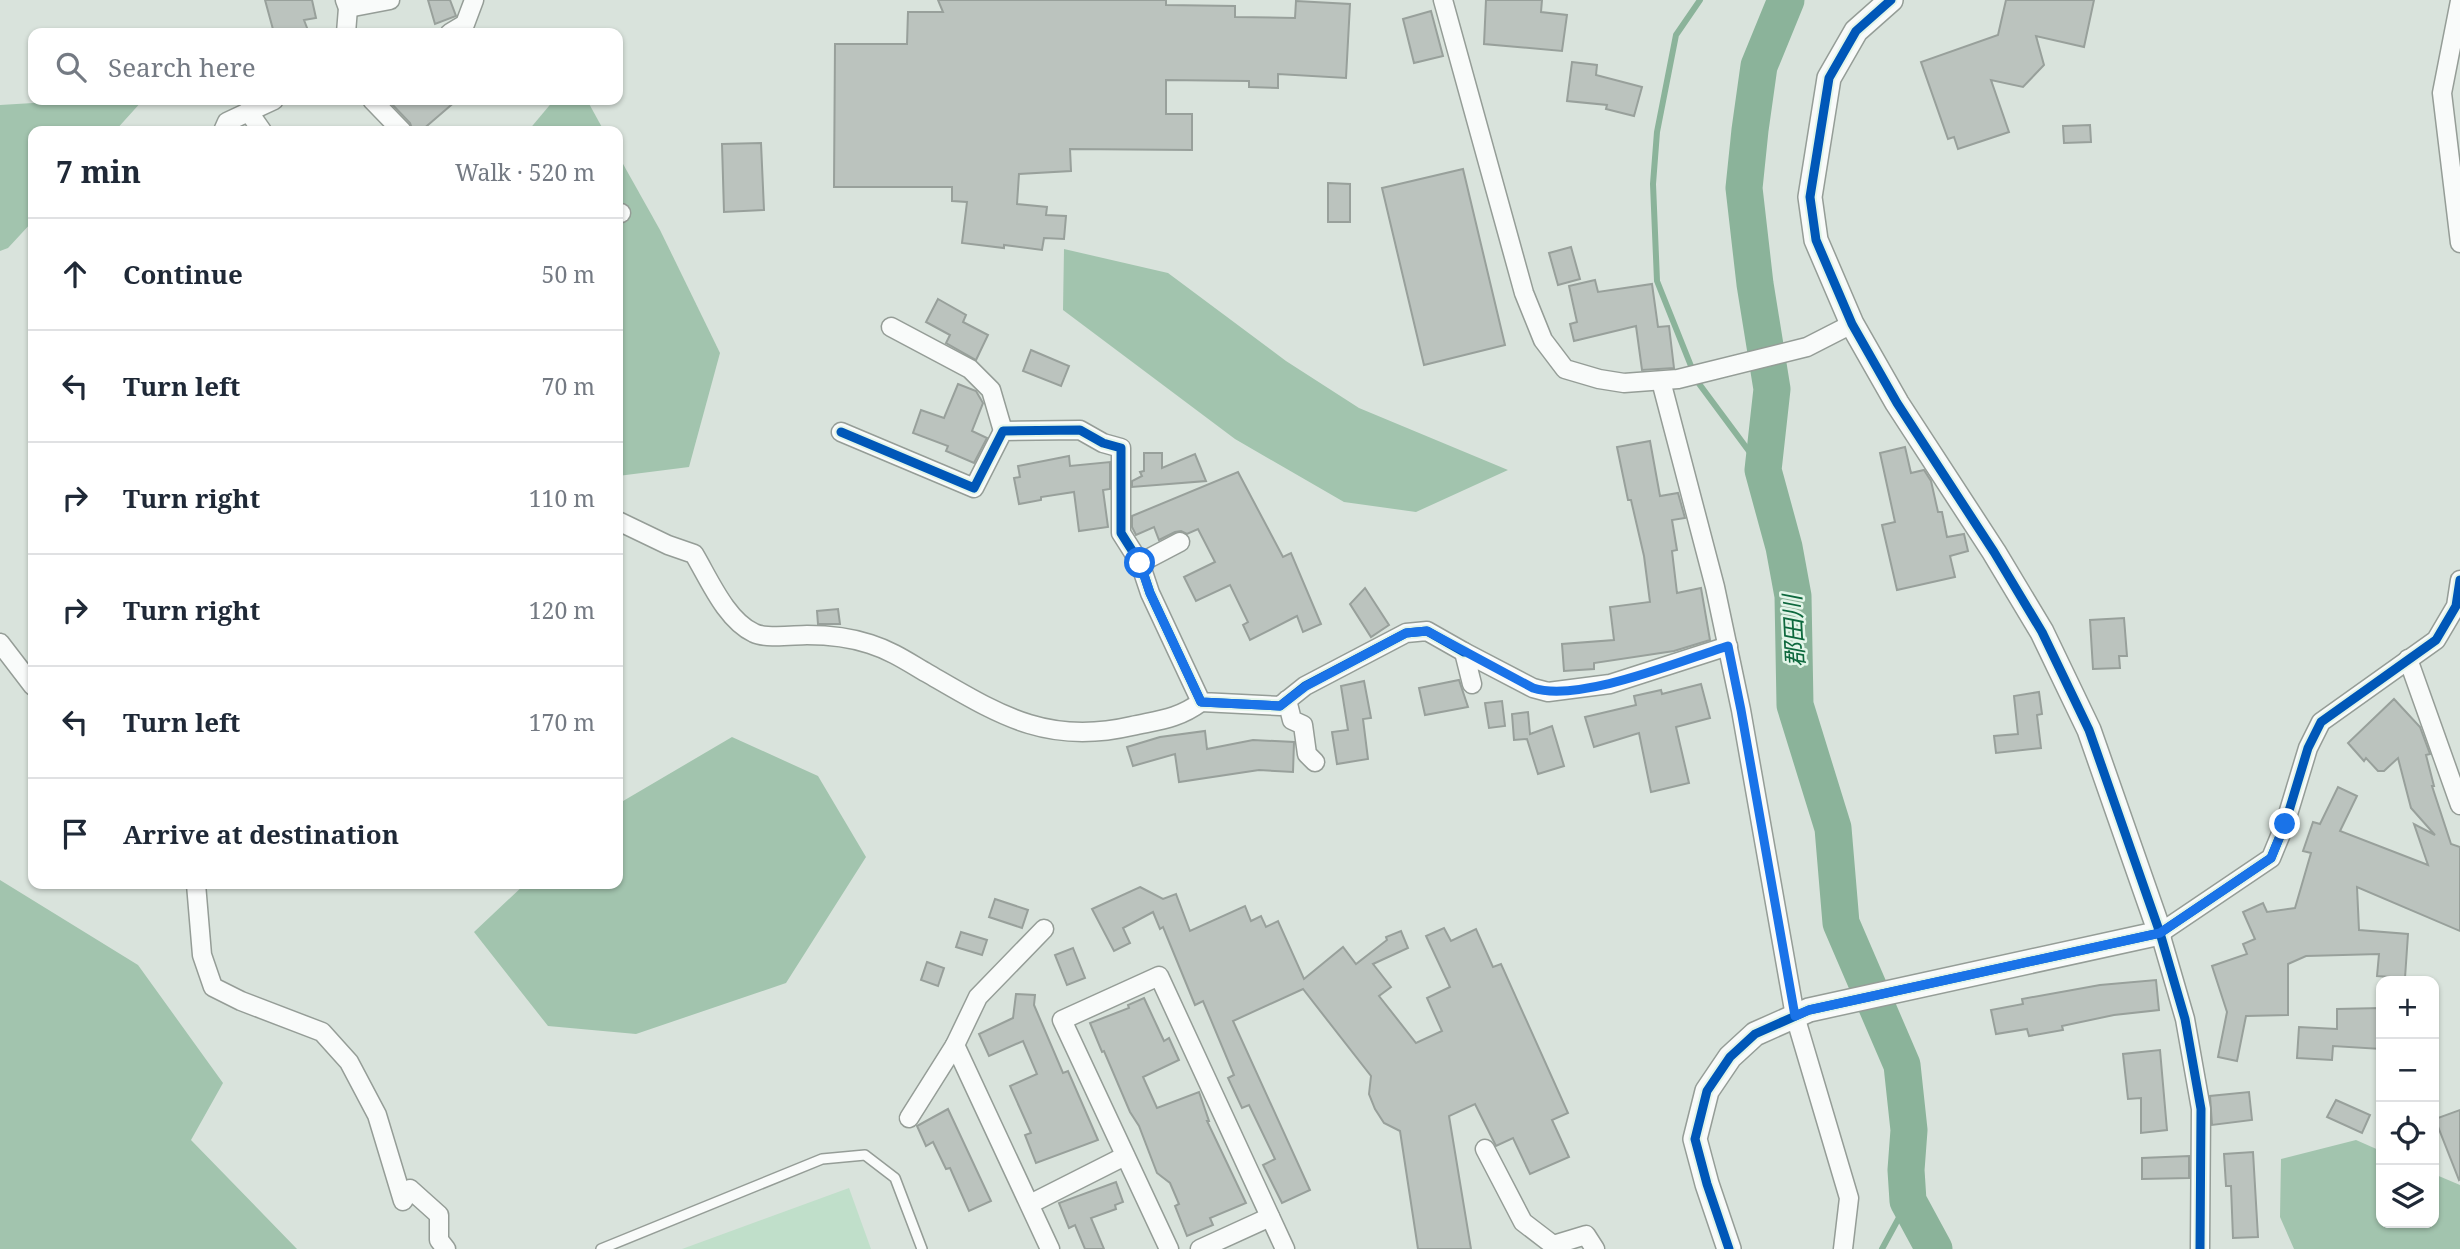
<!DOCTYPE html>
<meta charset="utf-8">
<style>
body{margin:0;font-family:"Noto Serif","Noto Sans JP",serif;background:#f6f6f7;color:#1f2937}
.controls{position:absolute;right:21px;bottom:21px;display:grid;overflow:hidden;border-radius:14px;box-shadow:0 2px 5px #0004}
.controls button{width:63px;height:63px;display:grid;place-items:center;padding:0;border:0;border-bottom:2px solid #e0e1e3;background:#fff;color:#1f2937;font:35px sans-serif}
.stop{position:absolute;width:21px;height:21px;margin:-16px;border:5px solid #1a73e8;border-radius:50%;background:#fff}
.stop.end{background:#1a73e8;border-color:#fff;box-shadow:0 2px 7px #0008}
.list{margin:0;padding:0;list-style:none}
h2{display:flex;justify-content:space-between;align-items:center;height:91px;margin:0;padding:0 28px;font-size:30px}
h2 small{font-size:23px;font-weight:400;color:#747a83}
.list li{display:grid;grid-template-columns:46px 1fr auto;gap:21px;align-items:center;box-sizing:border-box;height:112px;padding:0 28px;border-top:2px solid #e0e1e3}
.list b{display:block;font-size:26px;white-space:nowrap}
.list em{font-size:23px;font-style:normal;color:#747a83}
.icon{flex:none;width:38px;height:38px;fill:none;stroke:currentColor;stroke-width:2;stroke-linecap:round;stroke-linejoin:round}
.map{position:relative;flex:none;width:2460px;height:1249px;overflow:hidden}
.search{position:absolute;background:#fff;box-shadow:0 2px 5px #0004;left:28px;top:28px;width:595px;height:77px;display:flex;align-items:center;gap:18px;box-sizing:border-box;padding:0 24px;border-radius:14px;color:#747a83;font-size:26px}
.panel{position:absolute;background:#fff;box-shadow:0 2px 5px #0004;left:28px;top:126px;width:595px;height:763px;border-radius:14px}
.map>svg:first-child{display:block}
</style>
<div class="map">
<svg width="2460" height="1249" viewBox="0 0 2460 1249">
<rect width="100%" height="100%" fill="#d9e3dc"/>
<polygon fill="#c0dfca" points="849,1188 871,1249 682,1249"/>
<g fill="#a2c4ae">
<polygon points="83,100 143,100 115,131 33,131 33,221 8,248 0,251 0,105"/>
<polygon points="554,100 587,100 604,131 528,131"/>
<polygon points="618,155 660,230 720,353 689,467 618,476"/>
<polygon points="1064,249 1168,273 1286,361 1359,408 1508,470 1416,512 1344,502 1235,439 1063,310"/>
<polygon points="732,737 818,776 866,857 786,983 636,1034 548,1026 474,932 525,884 618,884 618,804"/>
<polygon points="0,880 138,965 223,1083 191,1140 297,1249 0,1249"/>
<polygon points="2356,1140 2381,1151 2381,1223 2434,1223 2434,1174 2460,1185 2460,1249 2294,1249 2280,1217 2281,1159"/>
</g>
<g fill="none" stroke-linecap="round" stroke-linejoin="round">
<g stroke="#8bb39a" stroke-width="6">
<polyline points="1700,0 1676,35 1657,132 1653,184 1657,281 1697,381 1763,470"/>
<polyline points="1882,1249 1908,1201"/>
</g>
<polyline stroke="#8bb39a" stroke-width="37" points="1786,0 1759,66 1750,130 1744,188 1755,284 1772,389 1763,470 1784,547 1793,596 1795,705 1833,828 1841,923 1902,1065 1909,1130 1906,1170 1908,1201 1934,1249"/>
</g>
<g fill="#bbc3be" stroke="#98a09b" stroke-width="2">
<polygon points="265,0 312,0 316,18 304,20 309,33 274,33"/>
<polygon points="428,0 450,0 456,16 435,24"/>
<polygon points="938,0 1166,0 1166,5 1235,6 1235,17 1295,18 1296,1 1350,4 1346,78 1278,74 1278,88 1249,87 1249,81 1166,80 1166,114 1192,114 1192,150 1070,149 1071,171 1019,174 1017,204 1047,207 1046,215 1066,216 1064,239 1044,238 1042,250 1004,245 1004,248 962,243 967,202 952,201 952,187 834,187 835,44 907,44 908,12 943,12"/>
<polygon points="1486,0 1542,0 1541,12 1567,15 1562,51 1484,44"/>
<polygon points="2006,0 2094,0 2084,47 2036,36 2044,65 2023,87 1991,80 2009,132 1958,149 1954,137 1948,139 1921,62 1998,35"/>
<polygon points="1431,11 1443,56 1414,63 1403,19"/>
<polygon points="1572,62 1597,65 1596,75 1642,87 1634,116 1606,109 1607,105 1567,101"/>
<polygon points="388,100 457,100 421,131 413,131 410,123"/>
<polygon points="2090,125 2091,142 2064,143 2063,126"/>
<polygon points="761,143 764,210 724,212 722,144"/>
<polygon points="1463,169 1505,345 1424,365 1382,188"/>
<polygon points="1328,183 1350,184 1350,222 1328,222"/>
<polygon points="1571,247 1580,279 1558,285 1549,253"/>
<polygon points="1595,280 1598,292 1652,284 1658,327 1669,326 1674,368 1642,370 1636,326 1574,341 1570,324 1577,322 1569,286"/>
<polygon points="938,299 966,315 963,322 988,335 976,360 946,343 950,335 926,322"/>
<polygon points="1031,350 1069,366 1061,386 1023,371"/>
<polygon points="958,384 976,391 983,403 972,431 987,438 974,463 946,451 948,446 913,433 921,410 944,418"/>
<polygon points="1650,441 1660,496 1678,493 1685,518 1672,520 1677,550 1672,551 1677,593 1701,588 1710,640 1674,651 1594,663 1594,669 1564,671 1562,644 1614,640 1610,607 1650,602 1644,556 1631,500 1628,500 1617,447"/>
<polygon points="1905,447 1911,473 1924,470 1931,481 1938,512 1942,512 1947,537 1964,534 1968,551 1950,556 1955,577 1897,590 1882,525 1895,522 1880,453"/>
<polygon points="1144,453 1162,453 1162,468 1195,454 1206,481 1132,487 1132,481 1142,476 1140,472 1144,471"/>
<polygon points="1069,456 1070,466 1110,462 1110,489 1103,490 1108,527 1079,531 1074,492 1041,497 1041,500 1019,504 1014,478 1020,477 1018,466"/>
<polygon points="1238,472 1283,557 1291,553 1321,624 1303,632 1297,616 1250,640 1243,625 1248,622 1230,585 1196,601 1184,577 1215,562 1198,529 1187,534 1181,531 1175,532 1159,540 1154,527 1136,535 1132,527 1132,516"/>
<polygon points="1365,588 1389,625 1371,637 1350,604"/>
<polygon points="838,609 840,624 818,624 817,611"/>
<polygon points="2124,618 2127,656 2119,656 2120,668 2093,669 2090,620"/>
<polygon points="1459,680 1468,707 1425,715 1419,688"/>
<polygon points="1364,681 1371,718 1363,719 1368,759 1337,764 1332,732 1348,730 1341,686"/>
<polygon points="1701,684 1710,718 1676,727 1689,783 1651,792 1639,733 1594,747 1585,717 1636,705 1634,696 1661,690 1662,694"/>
<polygon points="2039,692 2042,714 2037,715 2041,748 1996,753 1994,736 2018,734 2014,696"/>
<polygon points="2394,699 2420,727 2430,754 2426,755 2434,786 2432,786 2451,844 2460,847 2460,931 2357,887 2359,930 2408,934 2405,978 2377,976 2379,954 2306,956 2288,964 2288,1015 2246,1016 2237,1061 2218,1057 2227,1012 2212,966 2247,954 2243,944 2255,939 2243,912 2263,903 2267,912 2295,908 2311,853 2303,851 2313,822 2320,824 2338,787 2357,796 2340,831 2428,865 2414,824 2435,835 2411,808 2398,758 2384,771 2378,771 2366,758 2364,761 2348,743"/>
<polygon points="1502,701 1505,726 1489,728 1485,703"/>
<polygon points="1528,712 1530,734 1552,726 1564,766 1538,774 1527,739 1514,740 1512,714"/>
<polygon points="1205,731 1207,749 1253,740 1294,742 1293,772 1259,770 1179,782 1175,754 1133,766 1127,747 1160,737"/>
<polygon points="1140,887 1163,899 1176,894 1190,931 1245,906 1251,921 1261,916 1266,927 1278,921 1304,979 1343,947 1356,964 1387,940 1386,937 1401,931 1408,948 1373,964 1391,987 1379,996 1416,1043 1442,1031 1427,998 1450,987 1426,936 1444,928 1451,941 1476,929 1493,967 1501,964 1568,1113 1552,1120 1569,1157 1530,1174 1513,1138 1496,1146 1475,1104 1449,1116 1471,1249 1418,1249 1400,1131 1384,1123 1375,1109 1369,1094 1371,1076 1303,989 1233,1021 1310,1190 1282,1203 1263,1165 1275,1159 1249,1105 1242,1108 1228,1078 1234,1075 1203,1001 1195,1005 1163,927 1160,929 1153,912 1123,928 1130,943 1114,951 1092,909"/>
<polygon points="995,899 1028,910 1022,928 989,917"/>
<polygon points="961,932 987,940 982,955 956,947"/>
<polygon points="1073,948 1085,978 1067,985 1055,955"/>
<polygon points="927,962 944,968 938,986 921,980"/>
<polygon points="2156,980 2159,1010 2114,1015 2062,1026 2063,1030 2029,1036 2027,1029 1996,1034 1991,1010 2023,1004 2022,999 2100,985"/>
<polygon points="1016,994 1035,995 1034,1005 1063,1073 1068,1071 1098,1140 1036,1163 1025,1135 1031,1133 1010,1086 1037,1074 1023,1041 989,1056 979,1034 1013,1018"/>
<polygon points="1144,998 1164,1041 1169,1038 1179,1060 1143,1077 1157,1108 1199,1092 1209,1121 1207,1121 1246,1203 1210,1218 1213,1225 1187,1236 1175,1206 1179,1204 1170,1183 1157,1173 1139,1126 1130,1112 1104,1051 1102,1052 1090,1023 1129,1008 1128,1005"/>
<polygon points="2381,1008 2381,1049 2333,1046 2332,1060 2297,1058 2299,1027 2337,1029 2337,1009"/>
<polygon points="2160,1050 2167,1130 2141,1133 2141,1098 2128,1099 2123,1054"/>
<polygon points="2249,1092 2252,1120 2212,1125 2210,1096"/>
<polygon points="2336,1100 2370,1115 2362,1133 2327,1117"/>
<polygon points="948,1109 991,1201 969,1211 950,1168 946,1169 933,1142 926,1146 917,1126"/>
<polygon points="2460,1110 2460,1179 2459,1180 2435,1119"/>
<polygon points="2253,1152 2258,1237 2233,1238 2231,1186 2226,1186 2224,1154"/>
<polygon points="2189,1156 2189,1178 2142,1179 2142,1158"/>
<polygon points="1116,1182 1123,1202 1115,1205 1116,1209 1091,1218 1104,1249 1085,1249 1075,1225 1069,1228 1059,1203"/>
</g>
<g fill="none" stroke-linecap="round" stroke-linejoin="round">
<g stroke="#959d97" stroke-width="12">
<polyline id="service" points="601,1249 822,1159 865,1155 895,1178 922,1249"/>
</g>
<g stroke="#959d97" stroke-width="21">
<g id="minor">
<polyline points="345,0 348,8 346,33"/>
<polyline points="1443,0 1524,293 1543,340 1565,369 1599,379 1624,383 1678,379 1807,347 1852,324"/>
<polyline points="2460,1 2442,93 2460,243"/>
<polyline points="348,8 390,0"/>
<polyline points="450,33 465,24 474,0"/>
<polyline points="372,100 402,131"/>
<polyline points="248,111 262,131"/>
<polyline points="223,131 227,122 274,100"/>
<polyline points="618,213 621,213"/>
<polyline points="891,327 970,369 991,390 1003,431"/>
<polyline points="1661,381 1715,587 1741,710 1795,1016 1849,1198 1843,1249"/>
<polyline points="841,432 974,488 1003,431 1080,430 1103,443 1121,448 1121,533 1140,563 1150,593 1201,702 1280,706 1305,686 1406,633 1427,631 1464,652"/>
<path d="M618,521L668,545L694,554C709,579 726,620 754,633C766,639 794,635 807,635C827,635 852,638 870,644C892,651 908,662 927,673C998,714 1046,746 1132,726C1159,720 1178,719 1201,702"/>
<polyline points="1140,563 1180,542"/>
<polyline points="0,643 33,686"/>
<polyline points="2408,659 2460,805"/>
<polyline points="1472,684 1464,652 1533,688 1548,692 1610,684 1728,646"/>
<polyline points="1287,700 1292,720 1303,725 1307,754 1315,762"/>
<polyline points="196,884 202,955 213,987 241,1001 322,1032 349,1062 377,1115 403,1201 410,1189 439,1215 439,1240 446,1249"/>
<polyline points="1044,929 978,997 955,1045 1050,1249"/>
<polyline points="909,1118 955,1045"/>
<polyline points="1485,1149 1523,1222 1553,1245 1586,1235 1595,1249"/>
<polyline points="1030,1204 1125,1156"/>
<polyline points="1169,1249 1062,1020 1159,976 1285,1249"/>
<polyline points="1200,1249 1270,1217"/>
<polyline points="2200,1249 2201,1109 2185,1019 2160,933 2271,858 2285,824 2308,748 2321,722 2436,640 2456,606 2460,580"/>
</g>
</g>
<g stroke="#959d97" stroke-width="26">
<polyline id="tertiary" points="1729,1249 1707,1184 1695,1139 1707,1091 1730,1057 1755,1034 1809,1010 2160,933 2089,730 2042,632 1994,552 1897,403 1852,324 1816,240 1810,197 1829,78 1856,31 1891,0"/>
</g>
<use href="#service" stroke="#f9fbfa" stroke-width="9"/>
<use href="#minor" stroke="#f9fbfa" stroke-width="18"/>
<use href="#tertiary" stroke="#f9fbfa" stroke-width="23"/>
<g stroke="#e2f5e8" stroke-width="13">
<g id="cycleway">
<polyline points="1891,0 1856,31 1829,78 1810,197 1816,240 1852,324 1897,403 1994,552 2042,632 2089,730 2160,933 2185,1019 2201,1109 2200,1249"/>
<polyline points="841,432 974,488 1003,431 1080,430 1103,443 1121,448 1121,533 1140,563 1150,593 1201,702 1280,706 1305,686 1406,633 1427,631 1464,652"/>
<polyline points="1729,1249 1707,1184 1695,1139 1707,1091 1730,1057 1755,1034 1809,1010 2160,933 2271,858 2285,824 2308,748 2321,722 2436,640 2456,606 2460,580"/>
</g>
</g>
<use href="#cycleway" stroke="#0057b8" stroke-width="9"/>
</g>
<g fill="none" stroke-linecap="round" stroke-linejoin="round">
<path stroke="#1a73e8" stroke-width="9" d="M1140,563L1150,593L1201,702L1280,706L1306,686L1406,633L1427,631L1533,688C1579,703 1680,661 1728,646L1741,710L1795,1016L1809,1010L2160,933L2271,858L2285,824"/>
</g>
<g text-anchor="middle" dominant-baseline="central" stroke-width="5" stroke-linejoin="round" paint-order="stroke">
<g font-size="24" font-style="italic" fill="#0d683d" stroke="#e2f5e8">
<text transform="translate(1793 631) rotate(-93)">郡田川</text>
</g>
</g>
</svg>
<div class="controls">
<button>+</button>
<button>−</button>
<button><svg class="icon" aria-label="locate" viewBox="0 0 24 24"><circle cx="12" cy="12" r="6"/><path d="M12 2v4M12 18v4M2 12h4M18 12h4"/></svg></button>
<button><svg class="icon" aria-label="layers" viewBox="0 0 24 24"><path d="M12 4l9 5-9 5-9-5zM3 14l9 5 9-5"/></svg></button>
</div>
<div class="stop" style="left:1140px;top:563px"></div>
<div class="stop end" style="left:2285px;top:824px"></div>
<div class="search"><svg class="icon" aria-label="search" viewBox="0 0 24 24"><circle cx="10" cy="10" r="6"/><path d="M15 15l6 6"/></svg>Search here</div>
<section class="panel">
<h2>7 min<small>Walk · 520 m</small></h2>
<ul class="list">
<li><svg class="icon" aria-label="ahead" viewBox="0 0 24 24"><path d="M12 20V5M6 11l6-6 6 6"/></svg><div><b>Continue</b></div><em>50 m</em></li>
<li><svg class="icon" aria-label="left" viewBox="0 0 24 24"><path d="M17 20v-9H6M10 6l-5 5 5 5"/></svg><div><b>Turn left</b></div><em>70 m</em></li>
<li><svg class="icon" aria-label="right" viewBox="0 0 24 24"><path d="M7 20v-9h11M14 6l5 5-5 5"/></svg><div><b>Turn right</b></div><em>110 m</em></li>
<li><svg class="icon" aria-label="right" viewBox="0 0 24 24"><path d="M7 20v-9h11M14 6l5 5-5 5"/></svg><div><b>Turn right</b></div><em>120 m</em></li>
<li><svg class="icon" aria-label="left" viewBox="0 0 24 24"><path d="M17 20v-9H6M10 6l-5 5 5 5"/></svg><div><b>Turn left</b></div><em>170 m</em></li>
<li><svg class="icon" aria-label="arrive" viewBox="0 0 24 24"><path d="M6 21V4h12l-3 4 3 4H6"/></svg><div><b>Arrive at destination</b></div></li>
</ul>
</section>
</div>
